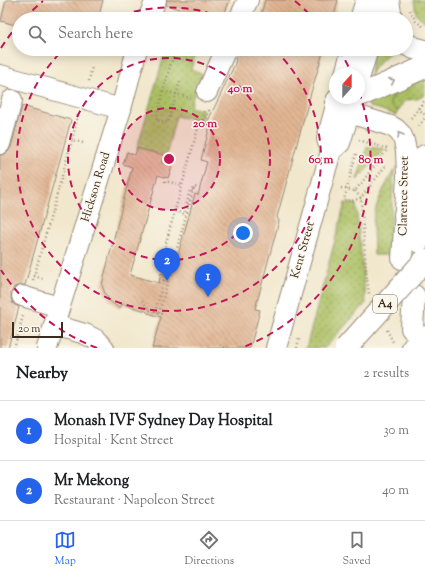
<!DOCTYPE html>
<meta charset="utf-8">
<style>
body{margin:0;font-family:"Sorts Mill Goudy",serif;background:#f2f2f2;color:#202124}
.compass{position:absolute;left:329px;top:68px;width:36px;height:36px;border-radius:50%;background:#fff;box-shadow:0 2px 10px #0003;rotate:21deg}
.scale{position:absolute;left:12px;bottom:10px;width:51px;box-sizing:border-box;padding-left:4px;border:2px solid #3b2a1e;border-top:0;font-size:11px;line-height:14px;white-space:nowrap;color:#3b2a1e;-webkit-text-stroke:3px #fbf7ec;paint-order:stroke}
.you{position:absolute;left:243px;top:233px;width:14px;height:14px;margin:-10px;border:3px solid #fff;border-radius:50%;background:#1a73e8;box-shadow:0 0 0 6px #1a73e833}
.badge{display:grid;place-items:center;width:26px;height:26px;border-radius:50%;background:#2563eb;color:#fff;font-size:13px;font-weight:700}
.pin{position:absolute;translate:-50% -33px;filter:drop-shadow(0 1px 2px #0008)}
.pin::after{content:'';position:absolute;top:21px;width:14px;height:12px;background:inherit;clip-path:polygon(0 0,100% 0,50% 100%)}
.list{margin:0;padding:0;list-style:none}
h2{display:flex;justify-content:space-between;align-items:center;height:52px;margin:0;padding:0 16px;font-size:17px}
h2 small{font-size:13px;font-weight:400;color:#757577}
.list li{display:grid;grid-template-columns:26px 1fr auto;gap:12px;align-items:center;box-sizing:border-box;height:60px;padding:0 16px;border-top:1px solid #e0e0e0}
.list b{display:block;font-size:15px;white-space:nowrap}
.list p{margin:0;font-size:13px;white-space:nowrap;color:#757577}
.list em{font-size:13px;font-style:normal;color:#757577}
.icon{flex:none;width:22px;height:22px;fill:none;stroke:currentColor;stroke-width:2;stroke-linecap:round;stroke-linejoin:round}
.map{position:relative;flex:none;width:425px;height:348px;overflow:hidden}
.search{position:absolute;background:#fff;box-shadow:0 2px 10px #0003;left:12px;right:12px;top:12px;height:44px;display:flex;align-items:center;gap:10px;box-sizing:border-box;padding:0 14px;border-radius:22px;color:#757577;font-size:15px}
.sheet{height:172px;background:#fff}
nav{display:flex;justify-content:space-around;align-items:center;box-sizing:border-box;height:56px;border-top:1px solid #e0e0e0;background:#fff;font-size:11px;color:#757577}
nav a{display:grid;justify-items:center;gap:2px}
nav .on{color:#2563eb}
.map>svg:first-child{display:block}
</style>
<div class="map">
<svg width="425" height="348" viewBox="0 0 425 348">
<defs>
<pattern id="grass-dots" width="8" height="8" patternUnits="userSpaceOnUse"><rect width="8" height="8" fill="#abbf63"/><path d="M2 2h.1M6 6h.1" fill="none" stroke="#8c9b51" stroke-width="1.8" stroke-linecap="round"/></pattern>
<pattern id="building-back-hatch" width="6" height="6" patternUnits="userSpaceOnUse"><rect width="6" height="6" fill="#e1b593"/><path d="M-1 5l2 2M0 0l6 6M5-1l2 2" fill="none" stroke="#b89377"/></pattern>
</defs>
<rect width="100%" height="100%" fill="#fbf7ec"/>
<filter id="ink" filterUnits="userSpaceOnUse"><feTurbulence type="fractalNoise" baseFrequency=".025" numOctaves="2"/><feDisplacementMap in="SourceGraphic" scale="8" xChannelSelector="R" yChannelSelector="G"/><feConvolveMatrix kernelMatrix="1 2 1 2 8 2 1 2 1" color-interpolation-filters="sRGB"/></filter>
<filter id="wash" filterUnits="userSpaceOnUse"><feTurbulence type="fractalNoise" baseFrequency=".012" numOctaves="4" result="noise"/><feDisplacementMap in="SourceGraphic" scale="16" xChannelSelector="R" yChannelSelector="G"/><feGaussianBlur stdDeviation="0.9" result="paint"/><feColorMatrix in="noise" values="0 0 0 0 0 0 0 0 0 0 0 0 0 0 0 0 0 1.4 0 .05"/><feComposite in="paint" operator="in"/></filter>
<g filter="url(#wash)">
<rect width="100%" height="100%" fill="#f1e7cc"/>
<g fill="url(#grass-dots)" stroke="#737440">
<polygon points="414,0 425,0 425,22 416,14"/>
<polygon points="166,49 197,49 191,69 202,74 203,76 193,97 190,107 203,110 200,122 176,116 166,156 137,148"/>
<path d="M373,49H394C384,57 376,64 370,75Z"/>
<polygon points="425,77 425,95 417,99 407,100 403,103 398,111 391,106 390,102 397,89"/>
<path d="M394,170L389,255H374C374,245 373,234 373,223C374,205 385,186 394,170Z"/>
<polygon points="345,203 356,204 366,303 325,348 306,348"/>
</g>
<g fill="#abbf63" stroke="#737440">
<polygon points="397,89 390,102 391,106 398,111 396,115 379,109 369,107 368,103"/>
<polygon points="367,147 385,149 357,180"/>
</g>
<g id="blocks">
<g fill="url(#building-back-hatch)">
<polygon points="6,0 103,0 98,19 19,19 19,26 1,21"/>
<polygon points="167,0 230,0 222,19 211,19 166,5"/>
<polygon points="265,0 338,0 333,19 260,19"/>
<polygon points="242,49 324,49 310,96 277,217 279,221 255,309 260,310 250,348 152,348 161,317 148,313 146,311 122,304 120,309 110,301 105,294 102,285 132,167 123,164 127,152 135,155 137,148 164,155 161,163 172,166 168,178 158,175 130,275 159,283 161,273 172,276 195,194 198,195 207,162 201,160 211,122 208,121 235,64 236,57 238,52"/>
<polygon points="22,106 71,120 25,285 20,285 14,287 11,293 11,298 13,304 19,307 8,348 0,348 0,155 3,155 8,152 11,147"/>
</g>
</g>
</g>
<g filter="url(#ink)">
<use href="#blocks" fill-opacity="0" stroke="#968875" stroke-width="1"/>
<g fill="none" stroke-linecap="round" stroke-linejoin="round">
<g stroke="#968875" stroke-width="22">
<g id="minor">
<polyline points="148,19 156,0"/>
<polyline points="239,19 248,0"/>
<polyline points="360,19 366,0"/>
<polyline points="376,19 381,0"/>
<polyline points="345,74 352,49"/>
<polyline points="0,75 121,109"/>
<polyline points="359,79 368,49"/>
<polyline points="207,92 226,49"/>
<polyline points="337,109 391,126 396,129 401,134 404,141 406,151 407,176 402,259"/>
<polyline points="0,144 12,100"/>
<polyline points="331,151 327,139 338,98"/>
<polyline points="22,296 59,307"/>
<polyline points="54,325 85,334 95,339 104,348"/>
<polyline points="47,348 121,109 137,49"/>
<polyline points="276,348 331,151 340,143 354,98"/>
</g>
</g>
<g stroke="#968875" stroke-width="24">
<g id="highway">
<polyline points="388,0 391,19"/>
<polyline points="406,44 414,48 425,51"/>
<polyline points="359,95 368,92 425,67"/>
<polyline points="337,101 348,98"/>
<polyline points="405,215 410,193 425,156"/>
<polyline points="418,241 421,218 425,195"/>
<polyline points="412,328 414,296"/>
<polyline points="413,348 425,337"/>
</g>
</g>
<g stroke="#968875" stroke-width="2.5" stroke-dasharray="1 3" stroke-linecap="butt">
<polyline points="410,10 416,21 425,28"/>
<polyline points="175,49 163,91 191,98"/>
<polyline points="182,49 188,51"/>
<polyline points="89,81 92,67"/>
<polyline points="163,91 156,120 168,123 180,81"/>
<polyline points="418,108 425,115"/>
<polyline points="78,115 72,140 83,143"/>
<polyline points="411,118 425,100"/>
<polyline points="201,124 205,109"/>
<polyline points="419,126 425,118"/>
<polyline points="359,140 388,149"/>
<polyline points="356,154 344,200 352,201 361,198 387,164"/>
<polyline points="165,182 165,181 182,185"/>
<polyline points="341,188 355,191 387,150"/>
<polyline points="355,191 361,198 366,270 369,294"/>
<polyline points="175,211 184,214 190,190 193,191"/>
<polyline points="34,276 44,279"/>
<polyline points="33,280 72,140"/>
<polyline points="142,301 150,310 162,314"/>
<polyline points="155,312 168,264 164,250 198,128 206,121 209,111 208,109"/>
<polyline points="159,313 194,187 199,188"/>
<polyline points="387,330 394,344"/>
<polyline points="220,346 228,348"/>
<polyline points="14,348 23,316"/>
<polyline points="297,348 299,339"/>
</g>
<use href="#minor" stroke="#fff" stroke-width="20"/>
<use href="#highway" stroke="#fff" stroke-width="22"/>
<g stroke="#968875" stroke-width="24" stroke-linecap="butt">
<polyline id="highway-bridge" points="346,348 425,260"/>
</g>
<use href="#highway-bridge" stroke="#fff" stroke-width="22"/>
</g>
<defs><path id="oneway-chevron" d="M-2-3.5L2.5 0L-2 3.5" fill="none" stroke-width="1.6" stroke-linecap="round" stroke-linejoin="round"/></defs>
<g stroke="#a79f9a">
<use href="#oneway-chevron" transform="translate(392 81) rotate(-24)"/>
<use href="#oneway-chevron" transform="translate(400 135) rotate(-121)"/>
</g>
</g>
<circle cx="169" cy="159" r="51" fill="#c2185b" fill-opacity=".12"/>
<g fill="none" stroke="#c2185b" stroke-width="2" stroke-dasharray="7 5">
<circle cx="169" cy="159" r="51"/>
<circle cx="169" cy="159" r="101"/>
<path d="M111 19A152 152 0 0 1 227 19M275 50A152 152 0 1 1 63 50"/>
<path d="M97 348A202 202 0 0 1 1 270M1 48A202 202 0 0 1 19 24M24 19A202 202 0 0 1 43 1M295 1A202 202 0 0 1 314 19M339 50A202 202 0 0 1 352 74M359 92A202 202 0 0 1 241 348"/>
</g>
<g text-anchor="middle" dominant-baseline="central" stroke-width="3" stroke-linejoin="round" paint-order="stroke">
<rect fill="#fbf7ec" stroke="#75685c" stroke-width="1" x="373" y="295" width="24" height="18" rx="3"/>
<g font-size="11" font-weight="bold" fill="#3b2a1e">
<text x="385" y="304">A4</text>
</g>
<g font-size="12" fill="#3b2a1e" stroke="#fbf7ec">
<text transform="translate(96 187) rotate(-73)">Hickson Road</text>
<text transform="translate(404 196) rotate(-89)">Clarence Street</text>
<text transform="translate(303 250) rotate(-74)">Kent Street</text>
</g>
</g>
<circle cx="169" cy="159" r="6" fill="#c2185b" stroke="#fbf7ec" stroke-width="2"/>
<g font-size="12" text-anchor="middle" font-weight="bold" fill="#c2185b" stroke="#fbf7ec" stroke-width="3" stroke-linejoin="round" paint-order="stroke">
<text x="240" y="92">40 m</text>
<text x="205" y="127">20 m</text>
<text x="321" y="163">60 m</text>
<text x="371" y="163">80 m</text>
</g>
</svg>
<svg class="compass" viewBox="-18 -18 36 36"><path d="M0-13l5 13h-10z" fill="#e53935"/><path d="M0 13l5-13h-10z" fill="#757577"/></svg>
<div class="scale">20 m</div>
<div class="you"></div>
<div class="pin badge" style="left:208px;top:297px">1</div>
<div class="pin badge" style="left:167px;top:281px">2</div>
<div class="search"><svg class="icon" aria-label="search" viewBox="0 0 24 24"><circle cx="10" cy="10" r="6"/><path d="M15 15l6 6"/></svg>Search here</div>
</div>
<section class="sheet">
<h2>Nearby<small>2 results</small></h2>
<ul class="list">
<li><span class="badge">1</span><div><b>Monash IVF Sydney Day Hospital</b><p>Hospital · Kent Street</p></div><em>30 m</em></li>
<li><span class="badge">2</span><div><b>Mr Mekong</b><p>Restaurant · Napoleon Street</p></div><em>40 m</em></li>
</ul>
</section>
<nav>
<a class="on"><svg class="icon" aria-label="map" viewBox="0 0 24 24"><path d="M3 6l6-2 6 2 6-2v14l-6 2-6-2-6 2zM9 4v14M15 6v14"/></svg>Map</a>
<a><svg class="icon" aria-label="directions" viewBox="0 0 24 24"><path d="M12 3l9 9-9 9-9-9zM9 14v-3h6M13 9l2 2-2 2"/></svg>Directions</a>
<a><svg class="icon" aria-label="saved" viewBox="0 0 24 24"><path d="M7 4h10v16l-5-4-5 4z"/></svg>Saved</a>
</nav>
